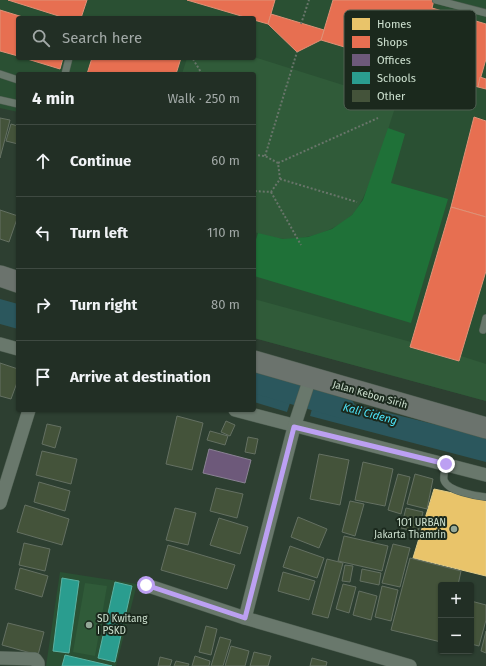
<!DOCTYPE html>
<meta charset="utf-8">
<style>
body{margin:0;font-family:"Fira Sans",sans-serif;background:#2e3b32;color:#f1f3f6}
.controls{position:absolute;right:12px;bottom:12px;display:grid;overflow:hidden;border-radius:4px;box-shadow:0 1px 3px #0004}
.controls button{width:36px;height:36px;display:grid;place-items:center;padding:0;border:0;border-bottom:1px solid #3f4a42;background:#222f25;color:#f1f3f6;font:20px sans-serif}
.stop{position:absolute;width:12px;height:12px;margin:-9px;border:3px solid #bca0f2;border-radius:50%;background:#fff}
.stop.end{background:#bca0f2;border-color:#fff;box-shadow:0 1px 4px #0008}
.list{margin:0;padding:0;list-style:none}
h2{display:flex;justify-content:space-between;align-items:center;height:52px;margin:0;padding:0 16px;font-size:17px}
h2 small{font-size:13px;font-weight:400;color:#a2a9a7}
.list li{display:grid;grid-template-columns:26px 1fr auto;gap:12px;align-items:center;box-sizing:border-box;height:72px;padding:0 16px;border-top:1px solid #3f4a42}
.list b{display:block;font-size:15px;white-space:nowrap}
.list em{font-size:13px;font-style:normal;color:#a2a9a7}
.icon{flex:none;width:22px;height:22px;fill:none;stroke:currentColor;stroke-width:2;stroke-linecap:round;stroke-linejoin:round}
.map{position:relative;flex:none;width:486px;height:666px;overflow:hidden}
.search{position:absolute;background:#222f25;box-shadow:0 1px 3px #0004;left:16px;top:16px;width:240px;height:44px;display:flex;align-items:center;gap:10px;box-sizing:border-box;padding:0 14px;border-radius:4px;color:#a2a9a7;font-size:15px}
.panel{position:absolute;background:#222f25;box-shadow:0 1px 3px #0004;left:16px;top:72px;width:240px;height:340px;border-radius:4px}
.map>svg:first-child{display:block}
</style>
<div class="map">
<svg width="486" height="666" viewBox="0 0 486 666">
<rect width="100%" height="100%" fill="#2d3f31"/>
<g fill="#2a5033" fill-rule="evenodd">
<path d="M0,0H486V401L254,338V74H18V112L0,108ZM18,18H254V58H18Z"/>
<polygon points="60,572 137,584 116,666 46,666"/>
</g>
<g fill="#305b39">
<path d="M254,57L397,102C388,127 369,199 352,215C333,232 309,239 284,239C274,238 264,235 254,232V74H182L187,58Z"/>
<polygon points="254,299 411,342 410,347 459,361 461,356 486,364 486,401 254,338"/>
<polygon points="85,583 107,586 95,656 73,652"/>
</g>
<polygon fill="#1f7138" points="388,128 405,134 391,183 448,199 411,323 254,276 254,246 258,233 283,239 308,237 332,229 352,215 363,200"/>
<g fill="#2b575d">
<polygon points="0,299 18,304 18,329 0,324"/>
<polygon points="254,378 294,391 287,412 254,402"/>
<polygon points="316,395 486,437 486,462 310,416"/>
</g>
<polygon fill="#e9c46a" stroke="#e1cc88" points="434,489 486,500 486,576 413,558"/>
<g fill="#e76f51" stroke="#df9177">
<polygon points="8,0 87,0 81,18 65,18"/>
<polygon points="187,0 275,0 268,24 254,20 254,18 248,18"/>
<polygon points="333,0 434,0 432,8 486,24 486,59 478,87 321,40"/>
<polygon points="0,10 26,18 18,18 18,56 0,51"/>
<polygon points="271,14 324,30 321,40 297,52 268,24"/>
<polygon points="24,58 63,58 60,69"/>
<polygon points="92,58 181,58 176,74 87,74"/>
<polygon points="480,77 486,79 486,89 478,87"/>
<polygon points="474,117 486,121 486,217 451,207"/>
<polygon points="451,207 486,217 486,271 459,361 410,347"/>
</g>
<polygon fill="#6d597a" stroke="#8a8294" points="209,449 251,460 245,483 203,473"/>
<g fill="#2a9d8f" stroke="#5bb1a2">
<polygon points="62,578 79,581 69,653 53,651"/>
<polygon points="115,582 132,586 115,662 98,658"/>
<polygon points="65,655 112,666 62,666"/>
</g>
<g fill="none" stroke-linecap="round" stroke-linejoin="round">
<polyline stroke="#2b575d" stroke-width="22" points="254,382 344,408"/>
</g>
<g fill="#44533a" stroke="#647062">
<polygon points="0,118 10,120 0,158"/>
<polygon points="11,124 18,126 18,144 6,141"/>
<polygon points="0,210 18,216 9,242 0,239"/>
<polygon points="0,363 18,369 18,380 11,399 0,396"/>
<polygon points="177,416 203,423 192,470 166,464"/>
<polygon points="226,421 235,425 230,436 221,432"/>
<polygon points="47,424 61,427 55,448 42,444"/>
<polygon points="210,431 228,436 225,445 207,440"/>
<polygon points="248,437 258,439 255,454 245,452"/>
<polygon points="42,451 77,459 71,484 36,475"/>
<polygon points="319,454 349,460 340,505 310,499"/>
<polygon points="363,462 393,469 385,506 355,500"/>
<polygon points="398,474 410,477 401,514 388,510"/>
<polygon points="415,474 433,479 427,509 407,504"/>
<polygon points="39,482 70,491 65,511 34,502"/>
<polygon points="216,488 243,494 237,518 210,511"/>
<polygon points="350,501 364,504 355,536 342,532"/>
<polygon points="25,505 69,519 62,545 17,532"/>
<polygon points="175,508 196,513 188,545 166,540"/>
<polygon points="406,508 423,512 418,532 401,528"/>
<polygon points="298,517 327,529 319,548 291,537"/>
<polygon points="219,518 248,527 240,554 210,545"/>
<polygon points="344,536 388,546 382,571 338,561"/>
<polygon points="24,543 50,549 45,571 19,565"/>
<polygon points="393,544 410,548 400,587 382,583"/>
<polygon points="168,545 235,565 227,589 161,570"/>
<polygon points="290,546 324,558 317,578 283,567"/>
<polygon points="410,558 461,571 458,585 441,585 441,642 391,630"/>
<polygon points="327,559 343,563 328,618 312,614"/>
<polygon points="345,565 353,566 350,582 342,581"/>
<polygon points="20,568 48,576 42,597 15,589"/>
<polygon points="362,569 381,573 379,585 360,581"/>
<polygon points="283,572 315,581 309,600 278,591"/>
<polygon points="343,584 356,587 349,613 336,609"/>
<polygon points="382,586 398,590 391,621 375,617"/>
<polygon points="359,591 377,596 371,620 353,615"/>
<polygon points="471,601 486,605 486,620 479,646 471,644"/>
<polygon points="8,623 44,632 38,655 2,645"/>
<polygon points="206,626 217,629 211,655 199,652"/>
<polygon points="486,631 486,653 481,651"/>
<polygon points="220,637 231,640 223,666 211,666"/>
<polygon points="231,646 249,651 245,666 225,666"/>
<polygon points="254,652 271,656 268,666 250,666"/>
<polygon points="195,656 210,661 209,666 192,666"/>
<polygon points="160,657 172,660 170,666 158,666"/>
<polygon points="312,658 327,662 326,666 310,666"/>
<polygon points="176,661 189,664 188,666 174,666"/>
</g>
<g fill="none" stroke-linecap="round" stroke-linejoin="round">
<g stroke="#4d5d50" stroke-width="8">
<g id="lane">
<polyline points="436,0 486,13"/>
<polyline points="0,74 18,80"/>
<polyline points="65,74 69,58"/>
<polyline points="0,100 18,104"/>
<polyline points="483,330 486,318"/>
<path d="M446,464C445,470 443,475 444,480C447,491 476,496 486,497"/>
</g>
</g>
<g stroke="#4d5d50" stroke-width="14">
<g id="street">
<polyline points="0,344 18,349"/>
<polyline points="235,410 486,475"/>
<polyline points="0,503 29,410"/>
<polyline points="146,585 245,618 410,666"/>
<polyline points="245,618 294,427 310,378"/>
<polyline points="0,658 35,659 38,663 38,666"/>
</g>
</g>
<g stroke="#4d5d50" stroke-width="22">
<g id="primary">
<polyline points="0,276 18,282"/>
<polyline points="254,361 486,428"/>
</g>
</g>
<g stroke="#68756a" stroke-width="2" stroke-dasharray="2 2" stroke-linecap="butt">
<polyline points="301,24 309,0"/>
<polyline points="193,59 202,74"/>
<polyline points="254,155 265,156 278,163 280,179 271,192 254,191"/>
<polyline points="265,156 297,52"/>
<polyline points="278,163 378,118"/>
<polyline points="280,179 357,202"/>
<polyline points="271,192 301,245"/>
<polyline points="254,197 255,192"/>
</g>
<use href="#lane" stroke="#69786c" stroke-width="7"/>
<use href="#street" stroke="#69786c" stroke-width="13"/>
<use href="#primary" stroke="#6b736d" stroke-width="21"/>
</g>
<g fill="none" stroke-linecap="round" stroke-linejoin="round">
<polyline stroke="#bca0f2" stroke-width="5" points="146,585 245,618 294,427 446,464"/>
</g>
<g fill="#95a898" stroke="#1b291d" stroke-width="1.5">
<circle cx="454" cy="529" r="4"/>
<circle cx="89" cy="625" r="4"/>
</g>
<g text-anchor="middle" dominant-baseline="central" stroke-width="4" stroke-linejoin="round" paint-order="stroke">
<g font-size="10" fill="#cde0cf" stroke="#1b291d">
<text transform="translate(370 395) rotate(16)">Jalan Kebon Sirih</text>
</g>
<g font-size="10" fill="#cde0cf" stroke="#1b291d" text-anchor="end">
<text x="446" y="523">1O1 URBAN<tspan x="446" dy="12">Jakarta Thamrin</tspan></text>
<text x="97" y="619" text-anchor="start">SD Kwitang<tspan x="97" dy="12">I PSKD</tspan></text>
</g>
<g font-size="11" font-style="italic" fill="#4ce3f9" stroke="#1b291d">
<text transform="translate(370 414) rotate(15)">Kali Cideng</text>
</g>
</g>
<rect x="344" y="10" width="132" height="100" rx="6" fill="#1b291d" stroke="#506052" stroke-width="1"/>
<rect x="352" y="18" width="18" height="12" fill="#e9c46a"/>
<rect x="352" y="36" width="18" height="12" fill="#e76f51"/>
<rect x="352" y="54" width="18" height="12" fill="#6d597a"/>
<rect x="352" y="72" width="18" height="12" fill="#2a9d8f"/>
<rect x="352" y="90" width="18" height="12" fill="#44533a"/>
<g font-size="11" fill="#cde0cf">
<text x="377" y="28">Homes</text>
<text x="377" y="46">Shops</text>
<text x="377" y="64">Offices</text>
<text x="377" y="82">Schools</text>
<text x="377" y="100">Other</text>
</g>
</svg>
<div class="controls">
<button>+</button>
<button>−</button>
</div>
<div class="stop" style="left:146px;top:585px"></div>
<div class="stop end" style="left:446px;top:464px"></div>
<div class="search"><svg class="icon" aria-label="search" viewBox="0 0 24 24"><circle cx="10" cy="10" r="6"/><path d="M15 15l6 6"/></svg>Search here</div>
<section class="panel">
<h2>4 min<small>Walk · 250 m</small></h2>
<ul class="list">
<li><svg class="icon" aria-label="ahead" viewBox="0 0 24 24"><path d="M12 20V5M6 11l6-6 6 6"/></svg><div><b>Continue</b></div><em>60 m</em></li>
<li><svg class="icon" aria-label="left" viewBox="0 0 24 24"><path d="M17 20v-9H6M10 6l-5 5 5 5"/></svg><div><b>Turn left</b></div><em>110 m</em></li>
<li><svg class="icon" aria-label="right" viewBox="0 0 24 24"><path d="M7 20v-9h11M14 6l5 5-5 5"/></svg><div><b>Turn right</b></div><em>80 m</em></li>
<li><svg class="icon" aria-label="arrive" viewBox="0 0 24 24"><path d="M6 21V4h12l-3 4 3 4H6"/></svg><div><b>Arrive at destination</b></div></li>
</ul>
</section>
</div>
